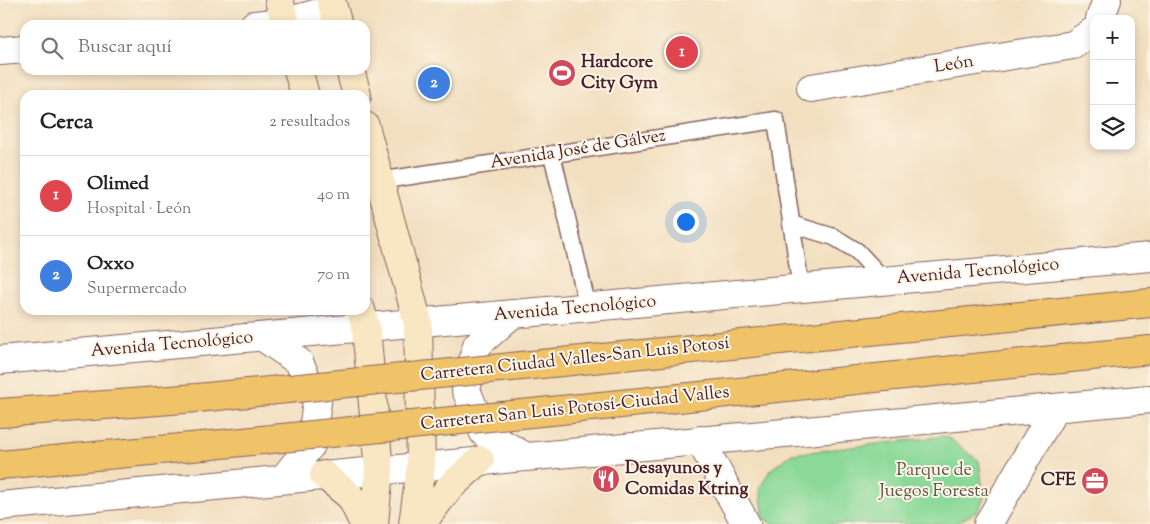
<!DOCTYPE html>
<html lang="es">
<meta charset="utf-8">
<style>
body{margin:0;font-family:"Sorts Mill Goudy",serif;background:#f6f6f6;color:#222}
.controls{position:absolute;right:15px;top:15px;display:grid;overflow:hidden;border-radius:10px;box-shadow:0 2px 8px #0003}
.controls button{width:45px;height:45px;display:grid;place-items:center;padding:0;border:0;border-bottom:1px solid #e0e0e0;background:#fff;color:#222;font:25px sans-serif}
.you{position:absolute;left:685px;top:221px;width:18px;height:18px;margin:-12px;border:4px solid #fff;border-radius:50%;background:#1a73e8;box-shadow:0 0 0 8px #1a73e833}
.badge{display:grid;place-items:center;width:32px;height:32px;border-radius:50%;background:#ea580c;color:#fff;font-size:16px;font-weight:700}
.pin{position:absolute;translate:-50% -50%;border:2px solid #fff;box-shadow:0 1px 5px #0006}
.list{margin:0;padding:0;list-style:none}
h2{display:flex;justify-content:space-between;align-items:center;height:65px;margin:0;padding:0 20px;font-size:21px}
h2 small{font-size:16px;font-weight:400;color:#767676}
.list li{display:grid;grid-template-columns:32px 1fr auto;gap:15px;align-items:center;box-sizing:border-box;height:80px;padding:0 20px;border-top:1px solid #e0e0e0}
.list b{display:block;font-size:19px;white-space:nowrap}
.list p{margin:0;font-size:16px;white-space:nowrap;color:#767676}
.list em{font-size:16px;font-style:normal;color:#767676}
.icon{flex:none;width:28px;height:28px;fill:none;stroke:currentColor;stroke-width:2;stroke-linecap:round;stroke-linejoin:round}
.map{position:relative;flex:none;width:1150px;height:524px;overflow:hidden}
.search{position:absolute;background:#fff;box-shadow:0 2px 8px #0003;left:20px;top:20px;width:350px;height:55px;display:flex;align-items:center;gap:12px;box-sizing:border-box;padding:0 18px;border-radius:15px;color:#767676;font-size:19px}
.panel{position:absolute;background:#fff;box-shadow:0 2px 8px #0003;left:20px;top:90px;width:350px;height:225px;border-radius:15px}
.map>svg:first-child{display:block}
</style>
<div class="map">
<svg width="1150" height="524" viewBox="0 0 1150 524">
<rect width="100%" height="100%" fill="#fcf5e5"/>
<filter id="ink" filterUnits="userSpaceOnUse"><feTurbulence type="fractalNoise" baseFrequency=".02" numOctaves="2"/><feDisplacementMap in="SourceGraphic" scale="10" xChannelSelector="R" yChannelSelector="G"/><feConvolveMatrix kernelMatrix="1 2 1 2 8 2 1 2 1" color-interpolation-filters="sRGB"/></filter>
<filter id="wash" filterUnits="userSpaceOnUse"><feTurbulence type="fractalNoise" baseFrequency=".0096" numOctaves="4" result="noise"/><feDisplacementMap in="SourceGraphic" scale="20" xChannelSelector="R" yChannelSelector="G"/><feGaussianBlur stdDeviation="1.12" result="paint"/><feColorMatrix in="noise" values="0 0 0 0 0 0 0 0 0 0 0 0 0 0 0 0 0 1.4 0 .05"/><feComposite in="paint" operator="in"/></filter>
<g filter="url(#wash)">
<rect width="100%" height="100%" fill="#f2dfc0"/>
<polygon fill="#8ad998" stroke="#6a7c62" points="946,436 979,461 984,498 978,511 954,524 772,524 764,519 760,488 770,470 792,454"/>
</g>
<g filter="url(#ink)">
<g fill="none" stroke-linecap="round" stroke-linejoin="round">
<g stroke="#85625f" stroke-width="19">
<g id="service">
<polyline points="552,154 588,308"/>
<polyline points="365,183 776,120 801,288"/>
<polyline points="791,224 834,237 857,251 885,281"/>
</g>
</g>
<g stroke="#85625f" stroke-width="30">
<g id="minor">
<polyline points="1100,19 1107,0"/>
<polyline points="254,25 286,22 333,9"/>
<polyline points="0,51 25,49"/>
<polyline points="811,88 1073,45 1094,31"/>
</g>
</g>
<g stroke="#85625f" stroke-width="30">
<g id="tertiary">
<polyline points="512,314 477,345 466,390 484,433 524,456"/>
<polyline points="263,337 299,362 317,402 311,445 283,479"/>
<polyline points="0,360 1150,257"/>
<polyline points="700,440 746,524"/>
<polyline points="0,506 1150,399"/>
<polyline points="988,524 1055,408"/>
</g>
</g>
<g stroke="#85625f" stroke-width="30">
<g id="secondary">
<polyline points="279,0 286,25"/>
<polyline points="331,0 338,25"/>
<polyline points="298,70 305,95"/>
<polyline points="350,70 357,95"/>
<polyline points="365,126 418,323 421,466 413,524"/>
<polyline points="361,310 366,328 379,470 374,524"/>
<polyline points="324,475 351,497 364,524"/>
<polyline points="421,524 449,488 480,460"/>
</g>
</g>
<g stroke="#85625f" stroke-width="30">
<g id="primary">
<polyline points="592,359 1150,303"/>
<polyline points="601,406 1150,350"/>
<polyline points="0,413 197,398"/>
<polyline points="0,465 202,446"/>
</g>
</g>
<use href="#service" stroke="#fff" stroke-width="16"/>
<use href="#minor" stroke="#fff" stroke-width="28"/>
<use href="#tertiary" stroke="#fff" stroke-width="28"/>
<use href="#secondary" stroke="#f9e7c3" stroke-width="28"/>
<use href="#primary" stroke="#f1c369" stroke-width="28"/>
<g stroke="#85625f" stroke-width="30" stroke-linecap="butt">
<g id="primary-bridge">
<polyline points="197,398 592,359"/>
<polyline points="202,446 601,406"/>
</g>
</g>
<use href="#primary-bridge" stroke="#f1c369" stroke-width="28"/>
</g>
</g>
<defs>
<g id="stadium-disc" transform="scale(1.4375)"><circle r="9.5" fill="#d1495b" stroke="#fcf5e5"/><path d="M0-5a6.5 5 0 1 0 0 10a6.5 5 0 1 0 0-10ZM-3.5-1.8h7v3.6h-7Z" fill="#fff"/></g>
<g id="restaurant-disc" transform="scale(1.4375)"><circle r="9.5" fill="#d1495b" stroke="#fcf5e5"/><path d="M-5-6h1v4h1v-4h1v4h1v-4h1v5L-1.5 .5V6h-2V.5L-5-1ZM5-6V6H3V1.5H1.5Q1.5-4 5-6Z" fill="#fff"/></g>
<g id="office-disc" transform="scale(1.4375)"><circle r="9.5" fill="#d1495b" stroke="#fcf5e5"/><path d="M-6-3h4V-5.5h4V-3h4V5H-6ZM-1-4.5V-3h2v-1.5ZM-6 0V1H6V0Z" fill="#fff"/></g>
</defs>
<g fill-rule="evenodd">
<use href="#stadium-disc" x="562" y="73"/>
<use href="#restaurant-disc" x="606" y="479"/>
<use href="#office-disc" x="1095" y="481"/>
</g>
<g text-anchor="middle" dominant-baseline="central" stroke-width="4" stroke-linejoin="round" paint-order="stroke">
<g font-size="18" font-weight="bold" fill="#4a1f2b" stroke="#fcf5e5" text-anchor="start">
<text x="581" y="63">Hardcore<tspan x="581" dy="21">City Gym</tspan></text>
<text x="625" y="469">Desayunos y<tspan x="625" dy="21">Comidas Ktring</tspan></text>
<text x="1076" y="481" text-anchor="end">CFE</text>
</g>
<g font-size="18" fill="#4a1f2b" stroke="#fcf5e5">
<text transform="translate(954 65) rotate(-9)">León</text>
<text transform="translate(578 150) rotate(-9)">Avenida José de Gálvez</text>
<text transform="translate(978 272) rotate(-5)">Avenida Tecnológico</text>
<text transform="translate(575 309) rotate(-5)">Avenida Tecnológico</text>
<text transform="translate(172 345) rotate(-5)">Avenida Tecnológico</text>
<text transform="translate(575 360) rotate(-6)">Carretera Ciudad Valles-San Luis Potosí</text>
<text transform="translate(575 409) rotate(-6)">Carretera San Luis Potosí-Ciudad Valles</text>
</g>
<g font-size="18" fill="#5d574c" stroke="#fcf5e5">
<text x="934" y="471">Parque de<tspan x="934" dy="21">Juegos Foresta</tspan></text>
</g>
</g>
</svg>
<div class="controls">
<button>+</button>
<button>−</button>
<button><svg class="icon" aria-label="layers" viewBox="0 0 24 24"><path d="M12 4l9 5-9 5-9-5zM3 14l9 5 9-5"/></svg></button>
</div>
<div class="you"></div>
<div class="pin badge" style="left:682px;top:52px;background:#e0444e">1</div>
<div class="pin badge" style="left:434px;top:83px;background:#3f7fe0">2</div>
<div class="search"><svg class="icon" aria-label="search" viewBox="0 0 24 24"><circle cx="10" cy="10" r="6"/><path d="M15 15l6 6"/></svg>Buscar aquí</div>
<section class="panel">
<h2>Cerca<small>2 resultados</small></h2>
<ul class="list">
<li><span class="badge" style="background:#e0444e">1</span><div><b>Olimed</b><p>Hospital · León</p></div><em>40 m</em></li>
<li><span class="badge" style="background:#3f7fe0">2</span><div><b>Oxxo</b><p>Supermercado</p></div><em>70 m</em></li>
</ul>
</section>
</div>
